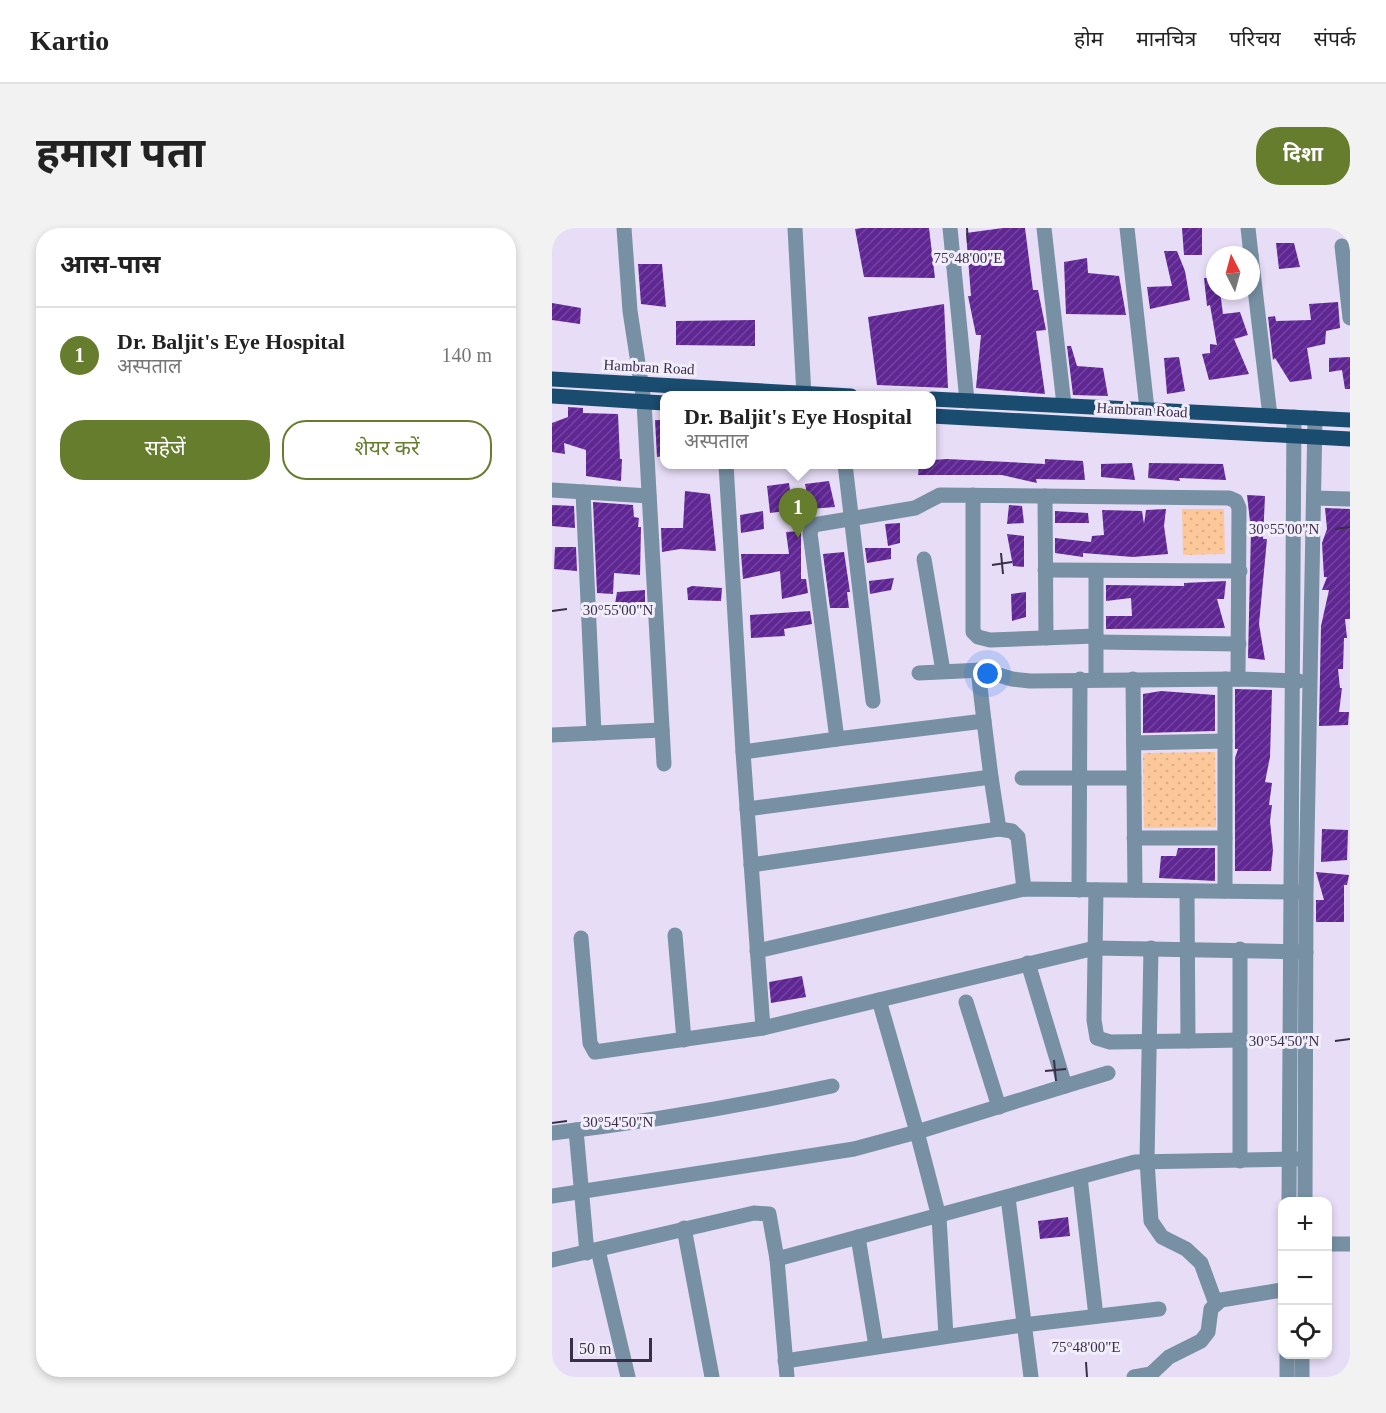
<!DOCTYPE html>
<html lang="hi">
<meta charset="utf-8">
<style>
body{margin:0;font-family:"Times New Roman","Noto Sans Devanagari",serif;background:#f2f2f2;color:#222}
.controls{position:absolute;right:18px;bottom:18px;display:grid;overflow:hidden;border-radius:12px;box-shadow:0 3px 9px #0003}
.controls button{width:54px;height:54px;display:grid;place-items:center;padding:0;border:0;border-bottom:2px solid #e0e0e0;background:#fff;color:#222;font:30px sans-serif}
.compass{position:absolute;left:654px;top:18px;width:54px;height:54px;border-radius:50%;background:#fff;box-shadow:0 3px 9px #0003;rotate:354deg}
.scale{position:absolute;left:18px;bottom:15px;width:82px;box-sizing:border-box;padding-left:6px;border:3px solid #3a2f49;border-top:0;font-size:16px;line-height:21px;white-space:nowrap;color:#3a2f49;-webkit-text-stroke:4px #f2edfa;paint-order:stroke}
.you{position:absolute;left:436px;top:446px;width:21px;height:21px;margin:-15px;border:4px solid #fff;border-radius:50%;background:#1a73e8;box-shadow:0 0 0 9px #1a73e833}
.badge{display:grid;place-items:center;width:39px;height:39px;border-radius:50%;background:#677d2e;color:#fff;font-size:20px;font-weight:700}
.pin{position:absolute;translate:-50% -50px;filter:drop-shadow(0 2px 3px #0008)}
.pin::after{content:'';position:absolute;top:32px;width:21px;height:18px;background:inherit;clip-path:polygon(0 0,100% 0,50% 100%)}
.popup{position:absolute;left:108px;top:163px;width:276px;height:78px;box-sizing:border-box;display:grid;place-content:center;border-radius:12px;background:#fff;filter:drop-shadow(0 2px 4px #0005);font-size:20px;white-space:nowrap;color:#767676}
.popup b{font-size:22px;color:#222}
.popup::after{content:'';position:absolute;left:50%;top:100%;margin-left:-12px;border:12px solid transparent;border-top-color:#fff}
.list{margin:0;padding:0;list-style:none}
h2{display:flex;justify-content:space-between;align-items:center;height:78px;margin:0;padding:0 24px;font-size:26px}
h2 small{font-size:20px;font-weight:400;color:#767676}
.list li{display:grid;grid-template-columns:39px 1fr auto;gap:18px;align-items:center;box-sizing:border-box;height:96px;padding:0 24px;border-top:2px solid #e0e0e0}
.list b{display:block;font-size:22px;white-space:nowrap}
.list p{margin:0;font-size:20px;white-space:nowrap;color:#767676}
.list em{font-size:20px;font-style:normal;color:#767676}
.actions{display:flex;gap:12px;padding:18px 24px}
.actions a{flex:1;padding:14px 0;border:2px solid #677d2e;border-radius:24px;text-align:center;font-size:21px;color:#677d2e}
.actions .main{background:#677d2e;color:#fff}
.icon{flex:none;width:33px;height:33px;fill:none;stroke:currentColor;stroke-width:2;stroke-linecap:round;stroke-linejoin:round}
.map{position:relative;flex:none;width:798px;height:1149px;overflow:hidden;border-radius:24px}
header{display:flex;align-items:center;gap:36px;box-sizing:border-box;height:84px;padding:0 30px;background:#fff;border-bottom:2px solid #e0e0e0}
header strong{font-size:28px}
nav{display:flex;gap:33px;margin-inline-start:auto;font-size:21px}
.intro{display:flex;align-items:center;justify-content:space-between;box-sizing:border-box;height:144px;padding:0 36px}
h1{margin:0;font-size:42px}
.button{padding:15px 27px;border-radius:24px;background:#677d2e;color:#fff;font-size:21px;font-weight:700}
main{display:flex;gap:36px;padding:0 36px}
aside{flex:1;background:#fff;border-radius:24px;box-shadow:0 3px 9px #0003}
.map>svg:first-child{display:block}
</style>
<header>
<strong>Kartio</strong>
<nav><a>होम</a><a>मानचित्र</a><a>परिचय</a><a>संपर्क</a></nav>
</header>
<div class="intro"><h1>हमारा पता</h1><a class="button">दिशा</a></div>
<main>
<aside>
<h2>आस-पास<small></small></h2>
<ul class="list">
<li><span class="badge">1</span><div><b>Dr. Baljit's Eye Hospital</b><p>अस्पताल</p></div><em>140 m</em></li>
</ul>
<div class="actions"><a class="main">सहेजें</a><a>शेयर करें</a></div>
</aside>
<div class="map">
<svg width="798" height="1149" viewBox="0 0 798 1149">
<defs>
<pattern id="green-dots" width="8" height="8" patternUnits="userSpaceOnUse" patternTransform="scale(1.5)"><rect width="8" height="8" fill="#fcc89a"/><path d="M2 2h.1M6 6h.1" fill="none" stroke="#d9ac86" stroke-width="1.8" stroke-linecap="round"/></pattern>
<pattern id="building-hatch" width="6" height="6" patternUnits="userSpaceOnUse" patternTransform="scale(1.5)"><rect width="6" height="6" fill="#5f2694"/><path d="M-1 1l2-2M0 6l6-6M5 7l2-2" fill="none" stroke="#73459e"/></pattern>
</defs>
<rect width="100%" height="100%" fill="#e7ddf7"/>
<g fill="url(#green-dots)">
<polygon points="630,281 672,281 673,326 631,327"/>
<polygon points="663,524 664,599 592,600 591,525"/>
</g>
<g fill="url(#building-hatch)">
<polygon points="310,0 377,0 383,50 312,49 303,1"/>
<polygon points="451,0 473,0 481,62 486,62 494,102 484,103 493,166 424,160 429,107 424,107 416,68 419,68 414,5"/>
<polygon points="630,0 650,0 650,27 632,27"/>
<polygon points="724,15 742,15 748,39 727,41"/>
<polygon points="612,23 625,23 633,43 638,72 598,81 595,59 620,58"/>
<polygon points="535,30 536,45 567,48 574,87 514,86 512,34"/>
<polygon points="86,36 110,36 114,79 89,76"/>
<polygon points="663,49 663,63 668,63 671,86 688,84 696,107 682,111 697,146 657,152 650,126 658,125 658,116 665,117 658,77 655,78 652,50"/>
<polygon points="786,74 788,100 774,103 773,116 755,120 760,151 738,154 723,130 721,132 716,89 723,88 724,93 759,92 757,76"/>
<polygon points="0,75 29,80 28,96 0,92"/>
<polygon points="392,76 396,160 325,157 316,89"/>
<polygon points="203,92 203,118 124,117 124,93"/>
<polygon points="515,118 519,118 525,138 551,140 556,168 521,167"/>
<polygon points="627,129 633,163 615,166 612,130"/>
<polygon points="798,129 798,161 793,161 790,142 777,144 777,130"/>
<polygon points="16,179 31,180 31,185 66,186 68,231 70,231 69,253 34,248 34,222 12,215 13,226 0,224 0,195 16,189"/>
<polygon points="103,192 111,192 111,228 105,229"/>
<polygon points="395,231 493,236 493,231 531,233 533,252 484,251 485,255 450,247 366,247 367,237 380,237 380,232"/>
<polygon points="580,235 583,252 549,249 549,236"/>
<polygon points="597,235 671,236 674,252 627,250 628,253 596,250"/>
<polygon points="277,253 283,279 258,281 253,256"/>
<polygon points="237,255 241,282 218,285 215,258"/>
<polygon points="133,263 158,266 164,323 128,321 110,324 109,300 131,300"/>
<polygon points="695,267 713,268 711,311 715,311 707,396 713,432 696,430 699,302"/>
<polygon points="41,274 81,277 82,289 87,290 86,299 89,299 88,347 62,345 61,366 45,365"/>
<polygon points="0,277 22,278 23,300 0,298"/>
<polygon points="457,277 470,278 472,295 455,296"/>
<polygon points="773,280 798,281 798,391 793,391 795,410 792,410 791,441 786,441 788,460 790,460 787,484 797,484 796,497 767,498 769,398 777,362 770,362 775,349 772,349 770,315 775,301"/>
<polygon points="614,281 612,298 616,326 581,329 531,325 531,329 503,325 503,310 539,314 540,308 552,307 550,282 590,283 592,296 594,282"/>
<polygon points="211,283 212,301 189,305 188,287"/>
<polygon points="503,283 536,285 537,295 503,295"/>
<polygon points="348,295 348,315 336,318 333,296"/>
<polygon points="249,303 249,351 254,351 256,365 230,371 228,343 191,351 189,326 237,326 234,304"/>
<polygon points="455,306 472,308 472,339 461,338"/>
<polygon points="3,319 24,319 25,343 2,341"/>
<polygon points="313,320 339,320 339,331 315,335"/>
<polygon points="292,324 298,364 295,364 297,380 278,380 271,326"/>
<polygon points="342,350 339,362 318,366 317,353"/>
<polygon points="674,353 672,371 665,371 673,400 554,401 554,388 580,388 579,370 554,373 554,357 632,358 632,355"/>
<polygon points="140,358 170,360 169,373 136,372 135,360"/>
<polygon points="93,362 93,377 63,376 65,364"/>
<polygon points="474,364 474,389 460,393 459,366"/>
<polygon points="258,383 260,396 232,401 233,408 199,410 198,387"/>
<polygon points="683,461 720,462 718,529 713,554 720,555 717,577 720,577 718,593 721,622 719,643 683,643 683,530 686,521 683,521"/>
<polygon points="609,463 663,467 663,503 591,505 591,466"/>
<polygon points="770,601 796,602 795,632 769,634"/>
<polygon points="626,620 663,620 663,653 607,650 609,628 624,628"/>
<polygon points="764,644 797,647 795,657 792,657 792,694 764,694 764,672 772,672"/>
<polygon points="250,748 254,769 219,775 217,754"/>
<polygon points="516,989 518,1008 488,1011 486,993"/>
</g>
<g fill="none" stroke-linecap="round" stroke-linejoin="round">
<g stroke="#7790a4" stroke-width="15">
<polyline points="72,0 78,83 92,174 112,536"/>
<polyline points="243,0 252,168"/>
<polyline points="398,0 415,173"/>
<polyline points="492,0 512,177"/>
<polyline points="575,0 595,181"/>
<polyline points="696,0 699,27"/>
<polyline points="790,18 798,90"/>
<polyline points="699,27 718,188"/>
<polyline points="174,236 191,524 285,511 258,305 261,297 363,280 388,267 677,270 684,273 687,280 686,451"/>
<polyline points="293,236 321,473"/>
<polyline points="0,262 97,268"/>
<polyline points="31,264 42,505"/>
<polyline points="421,267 421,404 426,409 438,412 544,408"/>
<polyline points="493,268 494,410"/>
<polyline points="762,270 798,271"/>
<polyline points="372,331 391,443"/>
<polyline points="493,342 688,343"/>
<polyline points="544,343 544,451"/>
<polyline points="544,414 687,416"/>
<polyline points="367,445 430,442 460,451 478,453 686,451 747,453"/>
<polyline points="581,451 583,662"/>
<polyline points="0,507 110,502"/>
<polyline points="285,511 432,493 426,442"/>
<polyline points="582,515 673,513"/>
<polyline points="191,524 211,800 543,720 754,724"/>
<polyline points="439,549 447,601"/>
<polyline points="470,550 582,550"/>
<polyline points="195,581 439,549 432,493"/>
<polyline points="582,610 673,610 673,451"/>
<polyline points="199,637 447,601 460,603 466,609 472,661"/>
<polyline points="527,662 528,451"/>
<polyline points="544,662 542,792 545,810 558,814 636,813"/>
<polyline points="635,663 636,813 688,812"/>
<polyline points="673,663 673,610"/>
<polyline points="123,707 132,812"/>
<polyline points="29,710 38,815 43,824 211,800"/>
<polyline points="599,720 595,933 599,993 610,1009 634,1021 649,1035 664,1076"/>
<polyline points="205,723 472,661 748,664"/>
<polyline points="476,735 513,858 556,845"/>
<polyline points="327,772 365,904 513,858"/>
<polyline points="414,774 447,879"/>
<polyline points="24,902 35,1025"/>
<path d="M0,905C94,894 187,878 280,858"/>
<polyline points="688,933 688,721"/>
<polyline points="528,949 544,1088"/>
<polyline points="0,968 302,921 365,904 387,989 394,1108"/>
<polyline points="456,970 479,1149"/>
<polyline points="737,974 742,189"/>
<polyline points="753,974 754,665 763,190"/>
<polyline points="132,1000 160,1149"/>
<polyline points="306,1009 324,1118"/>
<polyline points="776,1016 798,1016"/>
<polyline points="46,1022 76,1149"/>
<polyline points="225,1031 583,934 746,931"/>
<polyline points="0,1032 202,985 217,986 225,1031 235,1149"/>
<polyline points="233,1133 471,1097 607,1081"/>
<polyline points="582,1149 599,1146 617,1129 649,1113 656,1104 659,1081 669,1072 730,1062"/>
<polyline points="735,1149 735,1126"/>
<polyline points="750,1149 750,1126"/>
</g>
<g stroke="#1a4c6f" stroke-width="15">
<polyline points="0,151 299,168"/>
<polyline points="0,168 112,175"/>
<polyline points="380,171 798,192"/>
<polyline points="380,188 798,211"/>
</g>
</g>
<path fill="none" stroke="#3a2f49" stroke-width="2" d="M415,0L416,15M783,301L798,299M449,325L451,346M440,337L460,334M0,383L15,381M783,813L798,811M502,832L504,853M493,843L514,841M0,895L15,893M534,1134L535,1149"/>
<g text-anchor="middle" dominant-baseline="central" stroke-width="6" stroke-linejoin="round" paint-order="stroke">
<g font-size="15" fill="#3a2f49" stroke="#f2edfa">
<text transform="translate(97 139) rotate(3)">Hambran Road</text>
<text transform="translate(590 182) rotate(3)">Hambran Road</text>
</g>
</g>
<g font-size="15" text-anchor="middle" fill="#3a2f49" stroke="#f2edfa" stroke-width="6" stroke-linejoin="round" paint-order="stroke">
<text x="416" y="35">75°48'00"E</text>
<text x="732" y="306">30°55'00"N</text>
<text x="66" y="387">30°55'00"N</text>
<text x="732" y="818">30°54'50"N</text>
<text x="66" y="899">30°54'50"N</text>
<text x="534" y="1124">75°48'00"E</text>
</g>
</svg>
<div class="controls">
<button>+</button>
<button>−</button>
<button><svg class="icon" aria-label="locate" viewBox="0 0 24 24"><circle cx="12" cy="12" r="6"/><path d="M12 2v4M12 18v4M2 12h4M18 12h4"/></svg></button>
</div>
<svg class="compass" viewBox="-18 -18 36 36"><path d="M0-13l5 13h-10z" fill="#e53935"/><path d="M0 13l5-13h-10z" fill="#767676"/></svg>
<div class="scale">50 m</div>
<div class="you"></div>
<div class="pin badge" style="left:246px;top:310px">1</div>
<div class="popup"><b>Dr. Baljit's Eye Hospital</b>अस्पताल</div>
</div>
</main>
